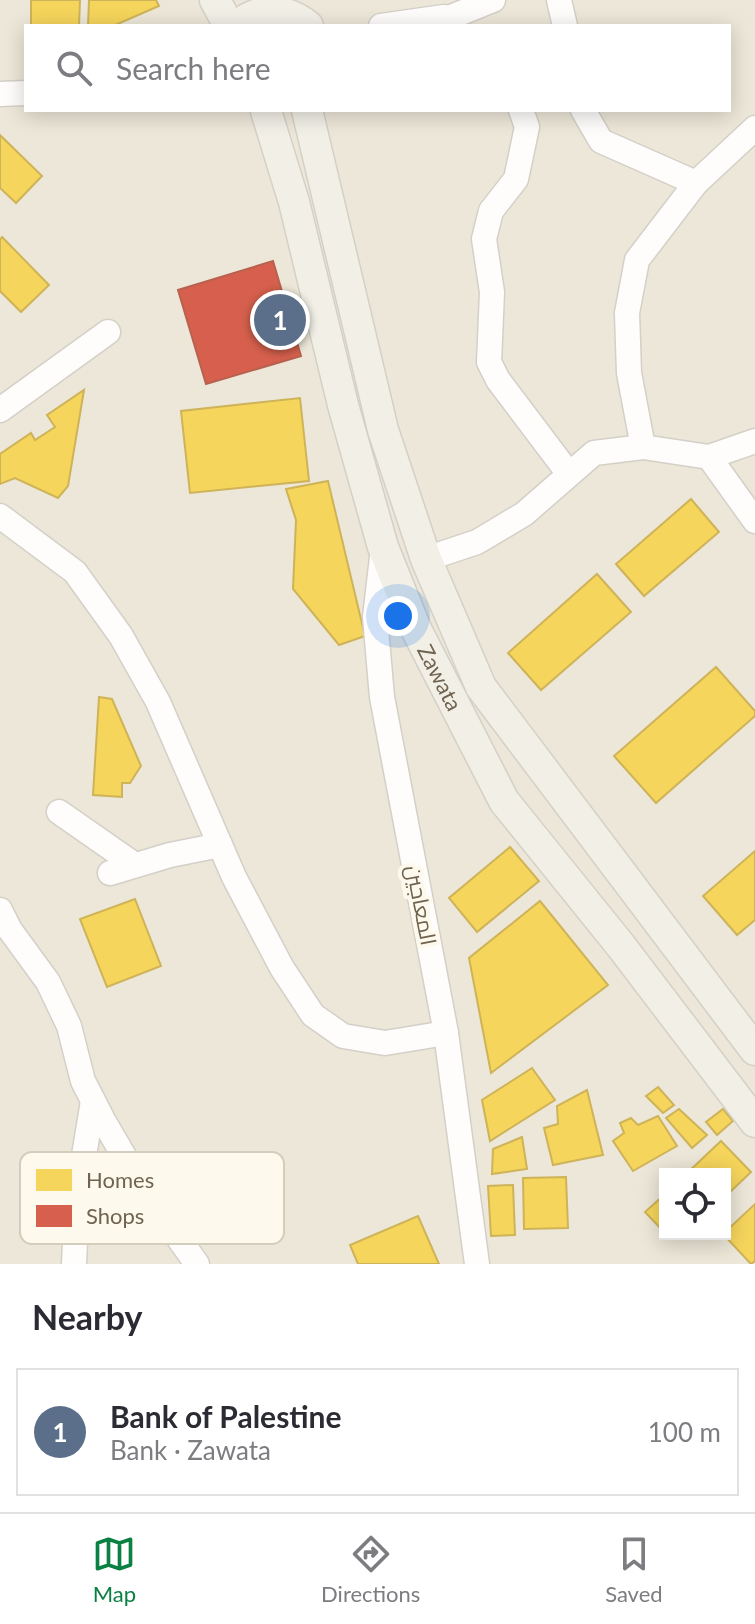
<!DOCTYPE html>
<meta charset="utf-8">
<style>
body{margin:0;font-family:Lato,Cairo,sans-serif;background:#f7f7f7;color:#2b2b33}
.controls{position:absolute;right:24px;bottom:24px;display:grid;overflow:hidden;border-radius:0px;box-shadow:0 4px 20px #0003}
.controls button{width:72px;height:72px;display:grid;place-items:center;padding:0;border:0;border-bottom:2px solid #e1e1e2;background:#fff;color:#2b2b33;font:40px sans-serif}
.you{position:absolute;left:398px;top:616px;width:28px;height:28px;margin:-20px;border:6px solid #fff;border-radius:50%;background:#1a73e8;box-shadow:0 0 0 12px #1a73e833}
.badge{display:grid;place-items:center;width:52px;height:52px;border-radius:50%;background:#0b8043;color:#fff;font-size:26px;font-weight:700}
.pin{position:absolute;translate:-50% -50%;border:4px solid #fff;box-shadow:0 2px 8px #0006}
.list{margin:0;padding:0;list-style:none}
h2{display:flex;justify-content:space-between;align-items:center;height:104px;margin:0;padding:0 32px;font-size:34px}
h2 small{font-size:26px;font-weight:400;color:#7c7c81}
.list li{display:grid;grid-template-columns:52px 1fr auto;gap:24px;align-items:center;box-sizing:border-box;height:128px;margin:0 16px 16px;padding:0 16px;border:2px solid #e1e1e2;border-radius:0px}
.list b{display:block;font-size:30px;white-space:nowrap}
.list p{margin:0;font-size:26px;white-space:nowrap;color:#7c7c81}
.list em{font-size:26px;font-style:normal;color:#7c7c81}
.icon{flex:none;width:44px;height:44px;fill:none;stroke:currentColor;stroke-width:2;stroke-linecap:round;stroke-linejoin:round}
.map{position:relative;flex:none;width:755px;height:1264px;overflow:hidden}
.search{position:absolute;background:#fff;box-shadow:0 4px 20px #0003;left:24px;right:24px;top:24px;height:88px;display:flex;align-items:center;gap:20px;box-sizing:border-box;padding:0 28px;border-radius:0px;color:#7c7c81;font-size:30px}
.sheet{height:248px;background:#fff}
nav{display:flex;justify-content:space-around;align-items:center;box-sizing:border-box;height:112px;border-top:2px solid #e1e1e2;background:#fff;font-size:22px;color:#7c7c81}
nav a{display:grid;justify-items:center;gap:4px}
nav .on{color:#0b8043}
.map>svg:first-child{display:block}
</style>
<div class="map">
<svg width="755" height="1264" viewBox="0 0 755 1264">
<rect width="100%" height="100%" fill="#f6f4eb"/>
<path fill="#ece7d8" fill-rule="evenodd" d="M0,0H755V1264H0ZM26,26H729V110H26ZM665,1174H725V1234H665Z"/>
<g fill="#f6d55c" stroke="#ceb358" stroke-width="2">
<polygon points="31,0 80,0 79,26 31,26"/>
<polygon points="89,0 156,0 159,6 113,26 88,26"/>
<polygon points="0,135 42,176 16,203 0,188"/>
<polygon points="2,237 49,285 21,312 0,291 0,240"/>
<polygon points="84,390 68,486 58,498 15,478 0,484 0,454 31,433 35,440 55,427 47,415"/>
<polygon points="300,398 309,481 190,493 181,411"/>
<polygon points="328,481 365,636 339,645 293,589 296,520 286,489"/>
<polygon points="691,499 719,532 644,596 616,564"/>
<polygon points="597,574 631,612 541,690 508,653"/>
<polygon points="716,667 755,711 755,716 656,803 614,756"/>
<polygon points="99,697 112,699 141,766 130,783 122,783 122,797 93,795"/>
<polygon points="510,847 539,881 477,932 449,898"/>
<polygon points="755,851 755,920 737,935 703,896"/>
<polygon points="135,899 161,966 107,987 80,919"/>
<polygon points="540,901 608,985 491,1073 469,958"/>
<polygon points="532,1068 555,1100 490,1141 482,1100"/>
<polygon points="658,1087 674,1105 663,1113 646,1096"/>
<polygon points="587,1090 603,1155 553,1165 544,1128 558,1124 557,1106"/>
<polygon points="679,1109 707,1135 692,1148 666,1118"/>
<polygon points="723,1109 733,1121 717,1135 706,1122"/>
<polygon points="658,1116 677,1146 633,1171 613,1141 624,1133 620,1123 631,1118 638,1125"/>
<polygon points="522,1137 527,1169 492,1174 493,1149"/>
<polygon points="721,1141 751,1172 725,1197 725,1174 686,1174"/>
<polygon points="566,1177 568,1228 524,1229 523,1178"/>
<polygon points="513,1185 515,1235 491,1236 488,1186"/>
<polygon points="665,1194 665,1233 645,1212"/>
<polygon points="755,1204 755,1261 751,1264 723,1234"/>
<polygon points="418,1216 439,1264 358,1264 350,1245"/>
</g>
<polygon fill="#d6604d" stroke="#b7614e" stroke-width="2" points="273,261 301,356 206,384 178,290"/>
<g fill="none" stroke-linecap="round" stroke-linejoin="round">
<g stroke="#d4d0c8" stroke-width="27">
<g id="minor">
<polyline points="559,0 565,26"/>
<polyline points="381,26 444,17"/>
<polyline points="429,26 493,0"/>
<polyline points="0,94 26,93"/>
<polyline points="521,110 527,127 516,179 491,211 484,239 492,292 489,362 498,380 569,474"/>
<polyline points="583,110 601,141 696,183"/>
<polyline points="755,128 696,183 637,260 627,313 629,373 643,447 709,457 755,521"/>
<polyline points="0,410 108,332"/>
<polyline points="709,457 755,441"/>
<polyline points="0,516 75,572 121,636 158,702 234,877 282,968 313,1015 343,1036 385,1043 446,1033"/>
<polyline points="383,549 375,617 382,697 446,1033 477,1264"/>
<polyline points="426,559 477,542 524,514 594,453 643,447"/>
<polyline points="59,812 135,865"/>
<polyline points="110,873 170,855 220,845"/>
<polyline points="0,910 10,930 48,982 69,1026 83,1081 103,1120 142,1187 197,1264"/>
<polyline points="74,1264 77,1198 93,1101"/>
</g>
</g>
<g stroke="#d4d0c7" stroke-width="33">
<g id="major">
<polyline points="215,0 229,26"/>
<path d="M237,26C259,7 286,8 308,26"/>
<polyline points="307,110 383,430 426,559 481,687 755,1050"/>
<path id="s1" d="M266,111L294,202L343,405L383,547L416,629L504,801L621,946L755,1122"/>
</g>
</g>
<use href="#minor" stroke="#fefdfc" stroke-width="24"/>
<use href="#major" stroke="#f1efe6" stroke-width="30"/>
</g>
<g text-anchor="middle" dominant-baseline="central" stroke-width="8" stroke-linejoin="round" paint-order="stroke">
<g font-size="22" fill="#70634f" stroke="#fdfaed">
<text stroke="none"><textPath href="#s1" startOffset="594">Zawata</textPath></text>
<text transform="translate(422 905) rotate(79)">المعاجين</text>
</g>
</g>
<rect x="20" y="1152" width="264" height="92" rx="12" fill="#fdfaed" stroke="#d3cdbe" stroke-width="2"/>
<rect x="36" y="1169" width="36" height="22" fill="#f6d55c"/>
<rect x="36" y="1205" width="36" height="22" fill="#d6604d"/>
<g font-size="22" fill="#70634f">
<text x="86" y="1188">Homes</text>
<text x="86" y="1224">Shops</text>
</g>
</svg>
<div class="controls">
<button><svg class="icon" aria-label="locate" viewBox="0 0 24 24"><circle cx="12" cy="12" r="6"/><path d="M12 2v4M12 18v4M2 12h4M18 12h4"/></svg></button>
</div>
<div class="you"></div>
<div class="pin badge" style="left:280px;top:320px;background:#5c6f8a">1</div>
<div class="search"><svg class="icon" aria-label="search" viewBox="0 0 24 24"><circle cx="10" cy="10" r="6"/><path d="M15 15l6 6"/></svg>Search here</div>
</div>
<section class="sheet">
<h2>Nearby<small></small></h2>
<ul class="list">
<li><span class="badge" style="background:#5c6f8a">1</span><div><b>Bank of Palestine</b><p>Bank · Zawata</p></div><em>100 m</em></li>
</ul>
</section>
<nav>
<a class="on"><svg class="icon" aria-label="map" viewBox="0 0 24 24"><path d="M3 6l6-2 6 2 6-2v14l-6 2-6-2-6 2zM9 4v14M15 6v14"/></svg>Map</a>
<a><svg class="icon" aria-label="directions" viewBox="0 0 24 24"><path d="M12 3l9 9-9 9-9-9zM9 14v-3h6M13 9l2 2-2 2"/></svg>Directions</a>
<a><svg class="icon" aria-label="saved" viewBox="0 0 24 24"><path d="M7 4h10v16l-5-4-5 4z"/></svg>Saved</a>
</nav>
